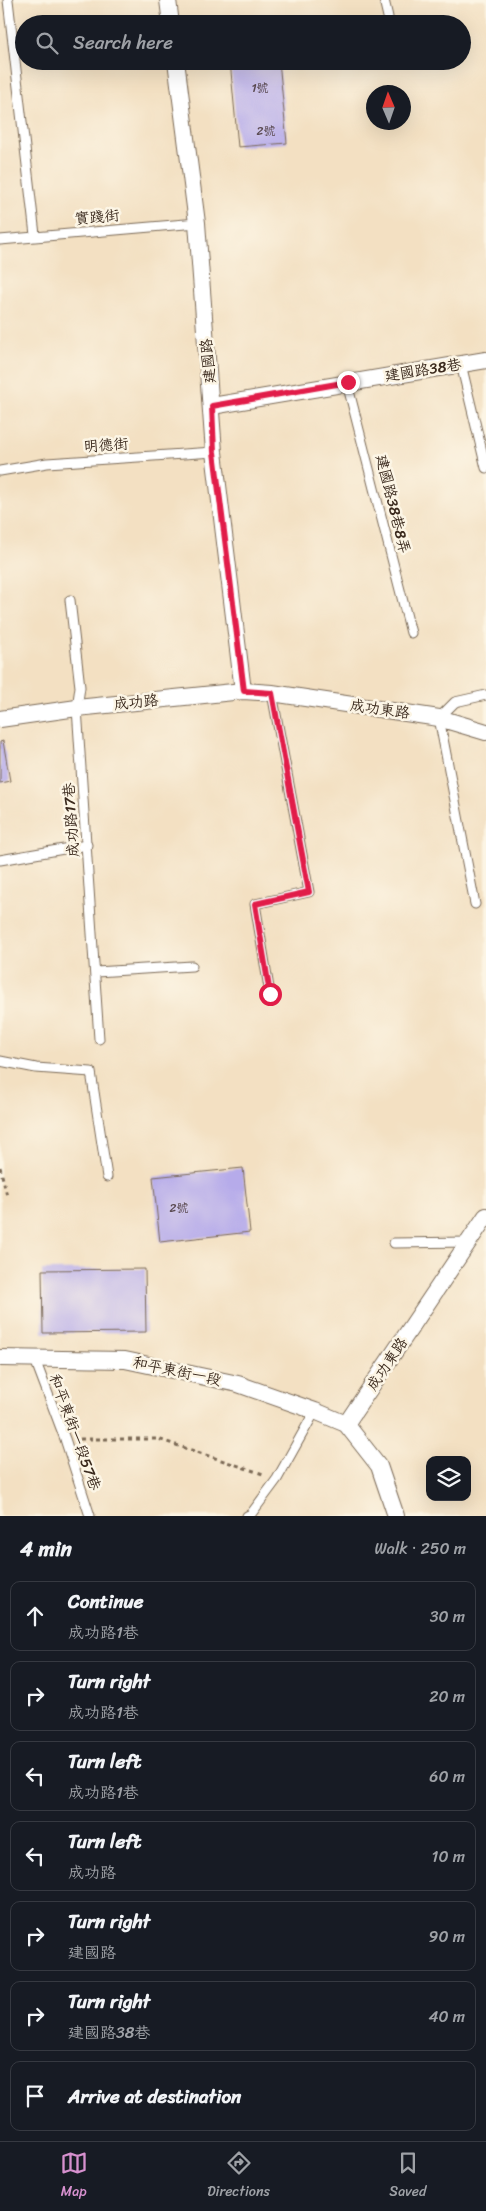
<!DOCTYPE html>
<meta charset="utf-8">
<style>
body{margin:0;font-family:Sriracha,"LXGW WenKai TC",sans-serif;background:#20242c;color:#f1f3f6}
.controls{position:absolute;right:15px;bottom:15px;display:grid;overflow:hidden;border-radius:10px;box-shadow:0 5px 20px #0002}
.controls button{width:45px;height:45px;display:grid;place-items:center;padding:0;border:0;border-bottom:1px solid #363941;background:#171b24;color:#f1f3f6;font:25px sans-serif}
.compass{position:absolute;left:366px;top:85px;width:45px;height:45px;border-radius:50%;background:#171b24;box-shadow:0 5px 20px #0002;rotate:358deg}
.stop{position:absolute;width:15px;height:15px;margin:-11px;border:4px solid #e11d48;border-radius:50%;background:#fff}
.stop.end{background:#e11d48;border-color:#fff;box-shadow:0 1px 5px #0008}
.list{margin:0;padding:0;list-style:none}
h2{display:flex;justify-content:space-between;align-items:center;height:65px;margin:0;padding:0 20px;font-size:21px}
h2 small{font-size:16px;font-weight:400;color:#9ea1a6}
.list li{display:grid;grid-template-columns:32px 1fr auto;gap:15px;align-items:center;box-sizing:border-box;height:70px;margin:0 10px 10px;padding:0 10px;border:1px solid #363941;border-radius:10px}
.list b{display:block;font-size:19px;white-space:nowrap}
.list p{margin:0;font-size:16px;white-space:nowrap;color:#9ea1a6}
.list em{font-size:16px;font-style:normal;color:#9ea1a6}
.icon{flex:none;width:28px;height:28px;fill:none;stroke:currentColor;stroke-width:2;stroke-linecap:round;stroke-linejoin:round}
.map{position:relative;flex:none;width:486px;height:1516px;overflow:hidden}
.search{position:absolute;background:#171b24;box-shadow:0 5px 20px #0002;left:15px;right:15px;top:15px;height:55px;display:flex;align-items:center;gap:12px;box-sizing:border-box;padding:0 18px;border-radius:28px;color:#9ea1a6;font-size:19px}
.sheet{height:625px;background:#171b24}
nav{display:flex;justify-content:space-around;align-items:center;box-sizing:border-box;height:70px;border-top:1px solid #363941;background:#171b24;font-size:14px;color:#9ea1a6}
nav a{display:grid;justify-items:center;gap:2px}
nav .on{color:#d690ce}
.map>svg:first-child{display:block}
</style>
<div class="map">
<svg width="486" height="1516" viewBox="0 0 486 1516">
<rect width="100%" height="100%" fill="#fcf5e5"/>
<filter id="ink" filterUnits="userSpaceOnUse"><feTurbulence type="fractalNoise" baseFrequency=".02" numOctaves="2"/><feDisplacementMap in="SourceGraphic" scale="10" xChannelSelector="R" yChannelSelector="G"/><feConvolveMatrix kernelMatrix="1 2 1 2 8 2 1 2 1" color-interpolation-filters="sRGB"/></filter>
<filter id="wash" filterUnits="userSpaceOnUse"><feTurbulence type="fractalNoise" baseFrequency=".0096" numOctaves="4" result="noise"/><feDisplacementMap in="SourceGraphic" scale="20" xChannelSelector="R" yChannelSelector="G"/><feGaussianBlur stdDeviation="1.12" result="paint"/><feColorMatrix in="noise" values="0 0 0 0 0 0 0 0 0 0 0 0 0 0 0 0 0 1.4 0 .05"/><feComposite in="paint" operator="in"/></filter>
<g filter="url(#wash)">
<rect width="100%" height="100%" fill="#f3e0c2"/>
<g id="blocks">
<g fill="#b6abea">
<polygon points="306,19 307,24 267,24 267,22"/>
<polygon points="230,61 279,61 287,143 238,147"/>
<polygon points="3,741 10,781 0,783 0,742"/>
<polygon points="243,1168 250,1232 160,1242 153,1177"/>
<polygon points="145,1269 146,1332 43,1333 42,1270"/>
</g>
</g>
</g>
<g filter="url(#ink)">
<use href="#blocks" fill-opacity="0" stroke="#7b6a57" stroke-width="1"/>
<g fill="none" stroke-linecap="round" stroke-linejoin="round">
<g stroke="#7b6a57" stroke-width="11">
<g id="service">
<polyline points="8,0 35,235"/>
<polyline points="384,0 388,17"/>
<polyline points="0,240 197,223"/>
<polyline points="461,364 486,468"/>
<polyline points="347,383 411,633"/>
<polyline points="0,471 47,463 214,452"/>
<polyline points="70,600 80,687 77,708 99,1039"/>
<polyline points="0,860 87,845"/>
<polyline points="475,904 439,718 455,702 486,695"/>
<polyline points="96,972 192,966"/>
<polyline points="270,994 255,904 309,892 272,693"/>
<polyline points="0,1061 36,1068 91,1072 107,1177"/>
<polyline points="394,1243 469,1242"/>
<polyline points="34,1357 65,1439 90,1516"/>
<polyline points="247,1516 251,1514 277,1479 315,1411"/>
</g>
</g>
<g stroke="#7b6a57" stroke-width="18">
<g id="minor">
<polyline points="168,0 171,24"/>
<polyline points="176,61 197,223 214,452 243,691"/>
<polyline points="212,406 486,360"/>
<polyline points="0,719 77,708 243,691 272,693 439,718 486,732"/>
<polyline points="0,1358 125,1360 238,1384 315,1411 346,1424 379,1466 396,1516"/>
<polyline points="346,1424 486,1216"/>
</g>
</g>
<g stroke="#7b6a57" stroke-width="3" stroke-dasharray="4 4" stroke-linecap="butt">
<polyline points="0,1167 7,1196"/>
<polyline points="80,1439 158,1439 263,1474"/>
</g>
<use href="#service" stroke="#fff" stroke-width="9"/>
<use href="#minor" stroke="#fff" stroke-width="16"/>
</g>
</g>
<g fill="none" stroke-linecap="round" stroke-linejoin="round" filter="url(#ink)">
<polyline stroke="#e11d48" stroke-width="6" points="270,994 255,904 309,892 272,693 244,691 214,452 212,406 348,382"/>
</g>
<g text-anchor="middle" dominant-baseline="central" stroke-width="5" stroke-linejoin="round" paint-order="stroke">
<g font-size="12" fill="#5a4a51">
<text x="260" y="88">1號</text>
<text x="266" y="131">2號</text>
<text x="179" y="1208">2號</text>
</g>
<g font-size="15" fill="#3b2a1e" stroke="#fcf5e5">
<text transform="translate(97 217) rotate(-5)">實踐街</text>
<text transform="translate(208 361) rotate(-95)">建國路</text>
<text transform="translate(423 370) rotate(-9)">建國路38巷</text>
<text transform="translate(106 445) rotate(-4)">明德街</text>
<text transform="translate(393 504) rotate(76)">建國路38巷8弄</text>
<text transform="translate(136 702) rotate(-6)">成功路</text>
<text transform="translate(380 709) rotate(8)">成功東路</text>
<text transform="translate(71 820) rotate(-94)">成功路17巷</text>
<text transform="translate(387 1364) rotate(-56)">成功東路</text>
<text transform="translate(177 1371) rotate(12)">和平東街一段</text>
<text transform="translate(75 1432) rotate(70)">和平東街一段57巷</text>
</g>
</g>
</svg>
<div class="controls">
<button><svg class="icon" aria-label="layers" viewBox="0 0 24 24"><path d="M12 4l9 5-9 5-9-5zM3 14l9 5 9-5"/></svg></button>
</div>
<svg class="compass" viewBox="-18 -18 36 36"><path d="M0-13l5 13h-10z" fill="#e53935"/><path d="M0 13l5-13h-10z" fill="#9ea1a6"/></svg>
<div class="stop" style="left:270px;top:994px"></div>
<div class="stop end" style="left:348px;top:382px"></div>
<div class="search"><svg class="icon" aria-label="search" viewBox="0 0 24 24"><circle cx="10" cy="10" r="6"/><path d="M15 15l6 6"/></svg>Search here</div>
</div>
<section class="sheet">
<h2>4 min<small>Walk · 250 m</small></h2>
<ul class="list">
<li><svg class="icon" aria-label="ahead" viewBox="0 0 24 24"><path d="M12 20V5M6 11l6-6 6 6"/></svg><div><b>Continue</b><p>成功路1巷</p></div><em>30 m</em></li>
<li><svg class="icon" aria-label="right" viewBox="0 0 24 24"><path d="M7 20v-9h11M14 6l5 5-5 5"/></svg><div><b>Turn right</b><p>成功路1巷</p></div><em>20 m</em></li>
<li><svg class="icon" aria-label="left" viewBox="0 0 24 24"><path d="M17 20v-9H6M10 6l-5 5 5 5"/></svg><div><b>Turn left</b><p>成功路1巷</p></div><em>60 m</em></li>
<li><svg class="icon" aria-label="left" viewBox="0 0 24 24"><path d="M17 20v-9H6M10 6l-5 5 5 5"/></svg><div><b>Turn left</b><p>成功路</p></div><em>10 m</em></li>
<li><svg class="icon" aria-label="right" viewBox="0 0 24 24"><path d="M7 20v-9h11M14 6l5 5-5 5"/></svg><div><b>Turn right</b><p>建國路</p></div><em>90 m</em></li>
<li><svg class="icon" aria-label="right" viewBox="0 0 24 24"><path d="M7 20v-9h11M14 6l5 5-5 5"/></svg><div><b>Turn right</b><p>建國路38巷</p></div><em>40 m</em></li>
<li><svg class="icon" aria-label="arrive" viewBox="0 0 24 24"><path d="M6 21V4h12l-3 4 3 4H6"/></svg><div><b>Arrive at destination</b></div></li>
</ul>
</section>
<nav>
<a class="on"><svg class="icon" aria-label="map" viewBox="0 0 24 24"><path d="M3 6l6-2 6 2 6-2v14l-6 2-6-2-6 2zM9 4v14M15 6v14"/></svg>Map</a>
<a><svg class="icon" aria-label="directions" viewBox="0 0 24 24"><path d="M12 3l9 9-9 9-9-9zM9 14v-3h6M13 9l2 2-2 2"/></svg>Directions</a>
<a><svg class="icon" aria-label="saved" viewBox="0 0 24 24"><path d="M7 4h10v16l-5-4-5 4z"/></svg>Saved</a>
</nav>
